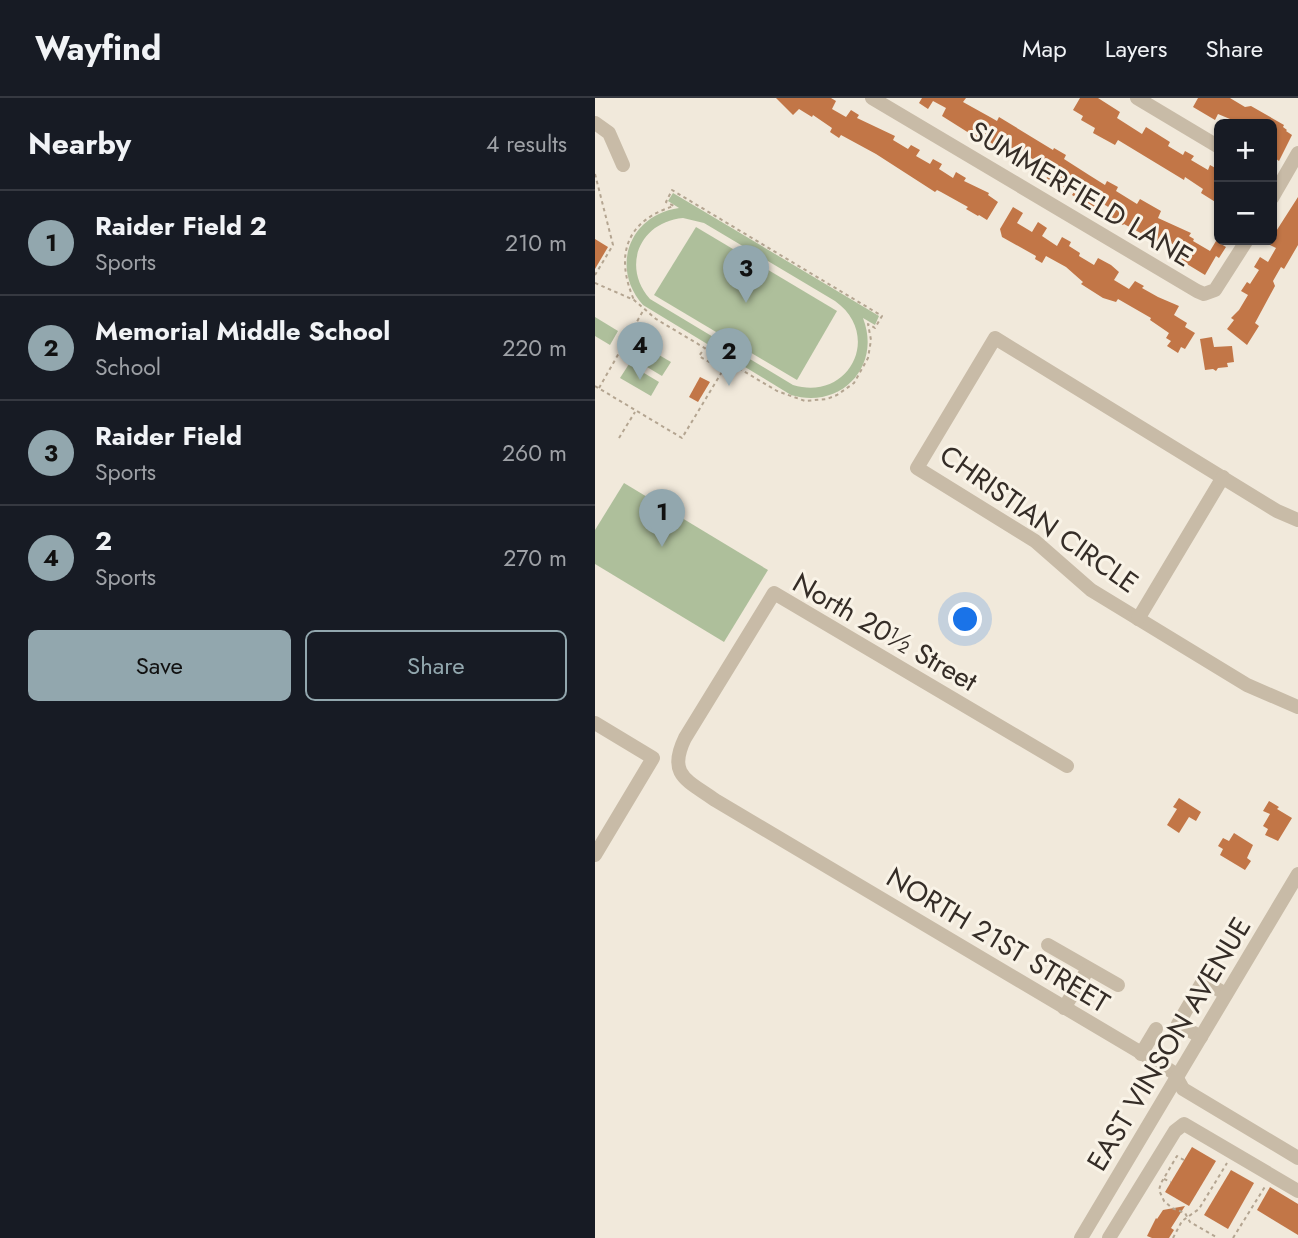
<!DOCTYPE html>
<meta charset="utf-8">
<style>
body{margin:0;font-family:Jost,sans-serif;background:#20242c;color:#f1f3f6}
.controls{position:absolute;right:21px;top:21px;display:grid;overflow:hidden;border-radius:10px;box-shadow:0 2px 5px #0004}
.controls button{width:63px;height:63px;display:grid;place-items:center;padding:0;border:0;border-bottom:2px solid #363941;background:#171b24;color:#f1f3f6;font:35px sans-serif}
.you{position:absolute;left:371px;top:522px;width:24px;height:24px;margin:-18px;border:5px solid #fff;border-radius:50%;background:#1a73e8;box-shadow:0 0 0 10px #1a73e833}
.badge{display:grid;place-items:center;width:46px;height:46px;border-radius:50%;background:#92a7ae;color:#111;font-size:23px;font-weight:700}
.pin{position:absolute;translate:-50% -58px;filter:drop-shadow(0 2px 4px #0008)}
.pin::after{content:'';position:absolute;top:37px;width:24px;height:21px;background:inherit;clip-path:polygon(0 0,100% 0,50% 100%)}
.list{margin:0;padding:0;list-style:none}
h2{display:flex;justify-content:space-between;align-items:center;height:91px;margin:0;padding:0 28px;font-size:30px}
h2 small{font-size:23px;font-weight:400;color:#9ea1a6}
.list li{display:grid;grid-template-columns:46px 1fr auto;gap:21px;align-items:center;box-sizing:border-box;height:105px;padding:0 28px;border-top:2px solid #363941}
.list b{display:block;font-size:26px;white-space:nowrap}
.list p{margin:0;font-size:23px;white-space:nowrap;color:#9ea1a6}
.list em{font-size:23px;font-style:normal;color:#9ea1a6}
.actions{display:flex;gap:14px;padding:21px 28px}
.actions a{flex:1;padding:16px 0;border:2px solid #92a7ae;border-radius:10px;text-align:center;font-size:24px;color:#92a7ae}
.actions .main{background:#92a7ae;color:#111}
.map{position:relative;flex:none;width:703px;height:1140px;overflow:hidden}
header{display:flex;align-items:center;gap:42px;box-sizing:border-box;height:98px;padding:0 35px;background:#171b24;border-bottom:2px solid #363941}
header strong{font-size:33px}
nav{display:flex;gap:38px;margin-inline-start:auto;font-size:24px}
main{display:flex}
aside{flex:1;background:#171b24}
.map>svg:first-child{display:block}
</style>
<header>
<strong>Wayfind</strong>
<nav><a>Map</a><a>Layers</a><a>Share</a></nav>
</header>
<main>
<aside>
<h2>Nearby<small>4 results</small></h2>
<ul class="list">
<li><span class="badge">1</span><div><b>Raider Field 2</b><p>Sports</p></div><em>210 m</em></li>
<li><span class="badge">2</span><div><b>Memorial Middle School</b><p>School</p></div><em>220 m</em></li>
<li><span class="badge">3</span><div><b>Raider Field</b><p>Sports</p></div><em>260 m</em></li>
<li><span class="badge">4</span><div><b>2</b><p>Sports</p></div><em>270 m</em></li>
</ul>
<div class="actions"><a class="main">Save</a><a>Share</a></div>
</aside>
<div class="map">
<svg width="703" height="1140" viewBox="0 0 703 1140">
<rect width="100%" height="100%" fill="#f1e9db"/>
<g fill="#aebf9b" fill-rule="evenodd">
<path d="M78,95L284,218L280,227L268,220C287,269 245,312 196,297L48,207C15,170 34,117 84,110L73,103ZM88,120L109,125L240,203C288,237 254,304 198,287L55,201C26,168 45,124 88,120Z"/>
<polygon points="101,129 242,213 202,282 59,197"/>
<polygon points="0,219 23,233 15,247 0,238"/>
<polygon points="45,246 76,264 67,278 37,260"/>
<polygon points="34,266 64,284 56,298 25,280"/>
<polygon points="29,385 173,472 129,544 0,466 0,432"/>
</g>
<g fill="#c27647">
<polygon points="181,0 236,0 241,3 237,11 251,19 256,12 264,17 262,20 300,38 298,42 313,51 316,47 325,52 321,58 335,66 338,61 347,66 344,71 358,80 361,74 371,80 369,83 394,95 393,97 403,104 392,122 384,117 383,118 371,111 373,109 346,94 342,92 340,94 281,56 246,37 244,40 235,34 237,30 218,17 217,19 204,11 198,17"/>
<polygon points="327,0 371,0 368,4 395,19 402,23 404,19 458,52 459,50 471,57 469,61 494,77 510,87 512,83 523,89 521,93 542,106 545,101 566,113 563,120 596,135 594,138 599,141 598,143 615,153 621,143 631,149 624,160 621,158 610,177 577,157 581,148 566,140 564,145 529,126 528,127 516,120 520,113 505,104 500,111 477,97 479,94 451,81 456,72 431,57 427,64 417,58 421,53 402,42 399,47 395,44 393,47 347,18 351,10 338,3 333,11 324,5"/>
<polygon points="485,0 503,0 525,14 522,20 547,36 551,29 575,44 573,48 588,57 590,53 599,58 596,62 613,72 615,67 624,72 621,81 624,83 624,100 622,105 606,95 608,91 590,79 589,82 523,42 520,47 498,35 500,30 486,22 488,18 478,12"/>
<polygon points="603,0 635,0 650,9 656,8 689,27 688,29 692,32 691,33 697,37 684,63 677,58 677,26 647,26 623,16 620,22 598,9"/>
<polygon points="703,99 703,147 689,171 686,169 678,183 680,188 660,225 664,228 652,247 632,231 639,222 636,220 644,212 653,197 646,193 652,184 655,186 664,172 659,169 665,159 673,164 681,150 673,146"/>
<polygon points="418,109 428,115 422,125 437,134 443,124 452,130 447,138 462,148 467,139 476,144 474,148 485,155 484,158 499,167 503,160 516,167 524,174 519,182 534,191 540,183 549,188 547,190 563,199 584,208 579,217 592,225 590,229 600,235 590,251 586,249 583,255 572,248 576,243 571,240 574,235 555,222 556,220 523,201 521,204 508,200 486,186 488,184 471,169 451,158 447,165 440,161 441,158 407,139 405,131"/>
<polygon points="0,141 13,149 0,171"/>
<polygon points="617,239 619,249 637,248 639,264 632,265 633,269 623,270 621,273 618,271 610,272 605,241"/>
<polygon points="105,279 115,284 103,304 94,299"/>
<polygon points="584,700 606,714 601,723 594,719 584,735 572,727 582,711 578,709"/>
<polygon points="674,703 684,709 682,711 697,720 683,743 670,737 673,731 668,728 675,716 668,713"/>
<polygon points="639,735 658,747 652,760 656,763 650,772 625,757 628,751 623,748 628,740 634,743"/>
<polygon points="597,1049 621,1063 594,1108 570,1094"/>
<polygon points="636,1072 659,1085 633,1131 609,1117"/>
<polygon points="675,1089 703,1106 703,1137 662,1112"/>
<polygon points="590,1108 576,1130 579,1132 574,1140 557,1140 552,1138 561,1120 562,1121 568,1112"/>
</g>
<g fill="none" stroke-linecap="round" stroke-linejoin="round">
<g stroke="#b4a591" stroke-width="2" stroke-dasharray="3.5 3.5" stroke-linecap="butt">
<polyline points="0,76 18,147 0,177"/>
<path d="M0,185L39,202L61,221L182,293L210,303L232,301L242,297L259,285L273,260L276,242L273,226L280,230L287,218L77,92L71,104L79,108C30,123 20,158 39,202"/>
<polyline points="0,288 87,340 128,272 104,258 109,251"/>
<polyline points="4,290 48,213"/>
<polyline points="24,340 40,314"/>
<polyline points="589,1062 582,1058 566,1085 564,1092 569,1103 577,1110 590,1115 595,1124 623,1140"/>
<polyline points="569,1081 576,1084"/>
<polyline points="578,1140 587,1123 604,1111 632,1065"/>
<polyline points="638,1140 671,1087"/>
</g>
<g stroke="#c8bba7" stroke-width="14">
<polyline points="277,0 602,193 609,196 620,192 652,142"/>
<polyline points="542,0 624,49"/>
<polyline points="0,25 14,35 28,67"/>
<polyline points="677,100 703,55"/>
<polyline points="703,422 682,413 400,240 322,370 440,443 496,492 652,587 703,609"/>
<polyline points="543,521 628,379"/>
<polyline points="0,625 58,660 0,757"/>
<path d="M472,668L179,495L90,640C72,677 92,682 120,702L570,969L579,975L588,991L703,1060"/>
<polyline points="453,847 523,887"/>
<polyline points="469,910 493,871"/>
<polyline points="606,939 583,926 608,883 631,896"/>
<polyline points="546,956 561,931"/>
<polyline points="486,1140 703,776"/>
<polyline points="514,1140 580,1033 589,1026 703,1093"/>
</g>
</g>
<g text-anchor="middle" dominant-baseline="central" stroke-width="6" stroke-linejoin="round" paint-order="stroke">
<g font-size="28" fill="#352d27" stroke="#f9f3e7">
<text transform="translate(486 96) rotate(31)">SUMMERFIELD LANE</text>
<text transform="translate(444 421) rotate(35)">CHRISTIAN CIRCLE</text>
<text transform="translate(290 534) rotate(30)">North 20½ Street</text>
<text transform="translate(403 842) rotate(31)">NORTH 21ST STREET</text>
<text transform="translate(574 946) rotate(-59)">EAST VINSON AVENUE</text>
</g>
</g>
</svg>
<div class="controls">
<button>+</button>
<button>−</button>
</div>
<div class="you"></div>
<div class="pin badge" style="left:67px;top:449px">1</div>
<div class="pin badge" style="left:134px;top:288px">2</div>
<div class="pin badge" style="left:151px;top:205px">3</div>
<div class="pin badge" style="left:45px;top:282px">4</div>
</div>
</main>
